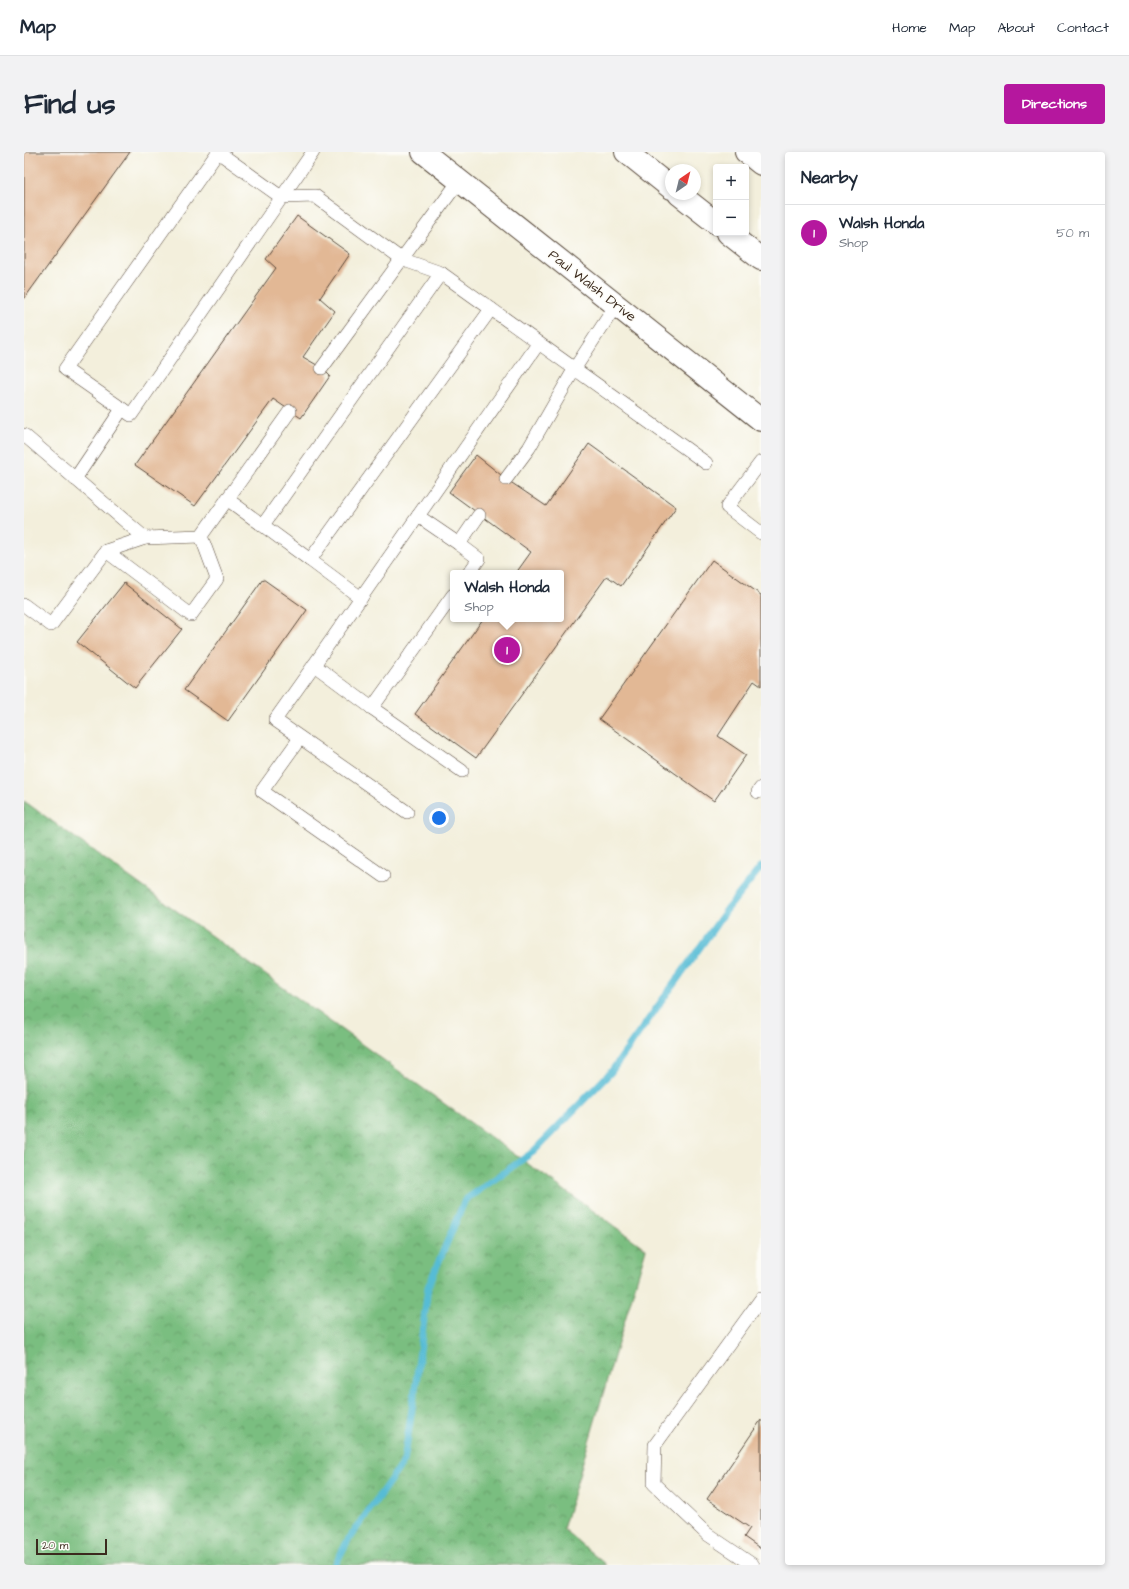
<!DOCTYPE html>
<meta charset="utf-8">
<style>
body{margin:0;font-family:"Architects Daughter",sans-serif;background:#f2f2f3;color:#1f2937}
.controls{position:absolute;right:12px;top:12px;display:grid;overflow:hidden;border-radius:4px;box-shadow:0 2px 6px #0003}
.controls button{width:36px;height:36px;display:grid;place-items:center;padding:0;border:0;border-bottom:1px solid #e0e1e3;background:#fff;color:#1f2937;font:20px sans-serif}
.compass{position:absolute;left:641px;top:12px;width:36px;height:36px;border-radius:50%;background:#fff;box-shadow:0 2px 6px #0003;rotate:35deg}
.scale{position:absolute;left:12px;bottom:10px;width:71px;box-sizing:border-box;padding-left:4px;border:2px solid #3b2a1e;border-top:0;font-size:11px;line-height:14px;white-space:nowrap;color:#3b2a1e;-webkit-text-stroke:3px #fdfcf7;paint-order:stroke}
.you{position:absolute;left:415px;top:666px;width:14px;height:14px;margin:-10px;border:3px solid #fff;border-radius:50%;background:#1a73e8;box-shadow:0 0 0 6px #1a73e833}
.badge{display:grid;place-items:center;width:26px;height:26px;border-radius:50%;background:#b5179e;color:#fff;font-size:13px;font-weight:700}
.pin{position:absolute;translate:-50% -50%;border:2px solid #fff;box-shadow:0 1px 4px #0006}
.popup{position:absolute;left:426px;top:418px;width:114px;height:52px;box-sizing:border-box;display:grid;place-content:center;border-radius:4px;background:#fff;filter:drop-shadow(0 1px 3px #0005);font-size:13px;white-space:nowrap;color:#747a83}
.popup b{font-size:15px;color:#1f2937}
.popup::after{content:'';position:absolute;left:50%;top:100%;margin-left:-8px;border:8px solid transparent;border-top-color:#fff}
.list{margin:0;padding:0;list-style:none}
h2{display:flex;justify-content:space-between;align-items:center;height:52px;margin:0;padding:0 16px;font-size:17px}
h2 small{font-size:13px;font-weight:400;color:#747a83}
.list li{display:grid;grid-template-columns:26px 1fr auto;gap:12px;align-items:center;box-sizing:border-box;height:56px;padding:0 16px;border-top:1px solid #e0e1e3}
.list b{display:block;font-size:15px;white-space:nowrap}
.list p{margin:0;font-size:13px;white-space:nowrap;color:#747a83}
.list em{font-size:13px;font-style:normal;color:#747a83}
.map{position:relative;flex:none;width:737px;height:1413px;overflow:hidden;border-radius:4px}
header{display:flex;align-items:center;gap:24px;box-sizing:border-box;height:56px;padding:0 20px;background:#fff;border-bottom:1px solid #e0e1e3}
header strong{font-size:19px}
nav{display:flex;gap:22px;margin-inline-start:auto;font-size:14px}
.intro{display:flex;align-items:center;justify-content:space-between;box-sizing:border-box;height:96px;padding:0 24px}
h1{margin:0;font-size:28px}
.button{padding:10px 18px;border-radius:4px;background:#b5179e;color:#fff;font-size:14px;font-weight:700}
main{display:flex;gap:24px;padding:0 24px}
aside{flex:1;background:#fff;border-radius:4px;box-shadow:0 2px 6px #0003}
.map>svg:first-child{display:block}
</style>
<header>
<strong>Map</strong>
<nav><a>Home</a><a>Map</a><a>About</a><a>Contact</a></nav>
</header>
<div class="intro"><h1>Find us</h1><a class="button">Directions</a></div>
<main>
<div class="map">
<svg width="737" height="1413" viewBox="0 0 737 1413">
<defs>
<pattern id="forest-crowns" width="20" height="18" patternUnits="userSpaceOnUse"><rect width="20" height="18" fill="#7abe80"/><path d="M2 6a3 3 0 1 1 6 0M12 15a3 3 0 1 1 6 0" fill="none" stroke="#659b68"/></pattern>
</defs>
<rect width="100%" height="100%" fill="#fdfcf7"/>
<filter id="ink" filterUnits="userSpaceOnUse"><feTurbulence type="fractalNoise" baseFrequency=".025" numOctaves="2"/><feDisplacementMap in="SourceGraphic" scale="8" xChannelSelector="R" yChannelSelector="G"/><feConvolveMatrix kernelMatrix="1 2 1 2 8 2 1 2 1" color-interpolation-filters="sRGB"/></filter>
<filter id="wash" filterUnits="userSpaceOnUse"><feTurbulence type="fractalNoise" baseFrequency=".012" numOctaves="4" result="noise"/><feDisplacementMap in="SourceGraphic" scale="16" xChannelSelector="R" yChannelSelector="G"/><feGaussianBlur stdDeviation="0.9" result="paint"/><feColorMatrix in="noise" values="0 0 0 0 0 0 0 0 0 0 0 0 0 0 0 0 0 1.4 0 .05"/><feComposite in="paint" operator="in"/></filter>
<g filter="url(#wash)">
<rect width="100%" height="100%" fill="#f3efdc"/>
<polygon fill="url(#forest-crowns)" stroke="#5a744f" points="0,649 622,1097 539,1377 582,1413 0,1413"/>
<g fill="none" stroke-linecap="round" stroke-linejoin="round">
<polyline stroke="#57bcd5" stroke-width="7" points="311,1413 324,1388 380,1309 392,1231 404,1135 441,1048 509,1000 587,920 704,756 737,715"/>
</g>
<g id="blocks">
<g fill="#e2b895">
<polygon points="0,0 106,0 0,147"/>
<polygon points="273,64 326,102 296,146 311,159 279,205 298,216 306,224 277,266 249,247 171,354 111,313 252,116 242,107"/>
<polygon points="565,292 652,355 597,434 583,424 452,606 391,562 459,467 537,467 537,421 492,421 507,400 425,340 452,303 482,327 522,354"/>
<polygon points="688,408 737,443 737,534 730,529 694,584 722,603 690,649 575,567"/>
<polygon points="239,427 283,458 204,569 160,538"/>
<polygon points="100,431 158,477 111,536 53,490"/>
<polygon points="737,1268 737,1397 720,1385 726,1376 683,1347"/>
</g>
</g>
</g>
<g filter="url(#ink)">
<use href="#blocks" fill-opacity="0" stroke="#57483a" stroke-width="1"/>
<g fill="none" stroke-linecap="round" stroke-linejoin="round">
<g stroke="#57483a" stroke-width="14">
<g id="service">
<polyline points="194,0 41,217 107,263 289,0"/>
<polyline points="194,0 257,45 291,44 377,107 417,121 682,311"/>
<polyline points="298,216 435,29"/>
<polyline points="0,283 121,386 177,384 266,259"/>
<polyline points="737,310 703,355 737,381"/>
<polyline points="51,327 98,257"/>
<polyline points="482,327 505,296 551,216 592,153"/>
<polyline points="203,347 286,408"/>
<polyline points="394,364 435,392"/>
<polyline points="239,373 417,121"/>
<polyline points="82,399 167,463 193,427 177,384"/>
<polyline points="445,421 455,407 435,392 455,363"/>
<polyline points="429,443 348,556 290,513 514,192"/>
<polyline points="337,446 286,408 467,157"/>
<polyline points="0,453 27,473 82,399 121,386"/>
<polyline points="290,513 251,568 383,660"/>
<polyline points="348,556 438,619"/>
<polyline points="276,586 238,639 359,724"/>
<polyline points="734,640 737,636"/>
<polyline points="729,1413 683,1382 630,1332 631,1293 737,1147"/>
</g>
</g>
<g stroke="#57483a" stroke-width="24">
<polyline id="minor" points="399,0 737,268"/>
</g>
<g stroke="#57483a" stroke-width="24">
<g id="primary">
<polyline points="602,0 647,36"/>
<polyline points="722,0 737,12"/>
<polyline points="655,42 692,71"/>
<polyline points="704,81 737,107"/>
</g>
</g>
<use href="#service" stroke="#fff" stroke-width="13"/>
<use href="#minor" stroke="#fff" stroke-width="22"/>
<use href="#primary" stroke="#fff" stroke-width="22"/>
</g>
</g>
<g text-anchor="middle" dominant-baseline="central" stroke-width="3" stroke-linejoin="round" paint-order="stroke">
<g font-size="14" fill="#3b2a1e" stroke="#fdfcf7">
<text transform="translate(568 134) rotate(38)">Paul Walsh Drive</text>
</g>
</g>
</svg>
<div class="controls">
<button>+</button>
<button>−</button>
</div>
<svg class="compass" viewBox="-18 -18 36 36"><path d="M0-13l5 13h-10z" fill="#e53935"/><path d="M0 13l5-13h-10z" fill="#747a83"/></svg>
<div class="scale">20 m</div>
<div class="you"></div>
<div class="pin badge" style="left:483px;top:498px">1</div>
<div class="popup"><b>Walsh Honda</b>Shop</div>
</div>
<aside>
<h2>Nearby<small></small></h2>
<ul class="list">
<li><span class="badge">1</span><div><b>Walsh Honda</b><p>Shop</p></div><em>50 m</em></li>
</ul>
</aside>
</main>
